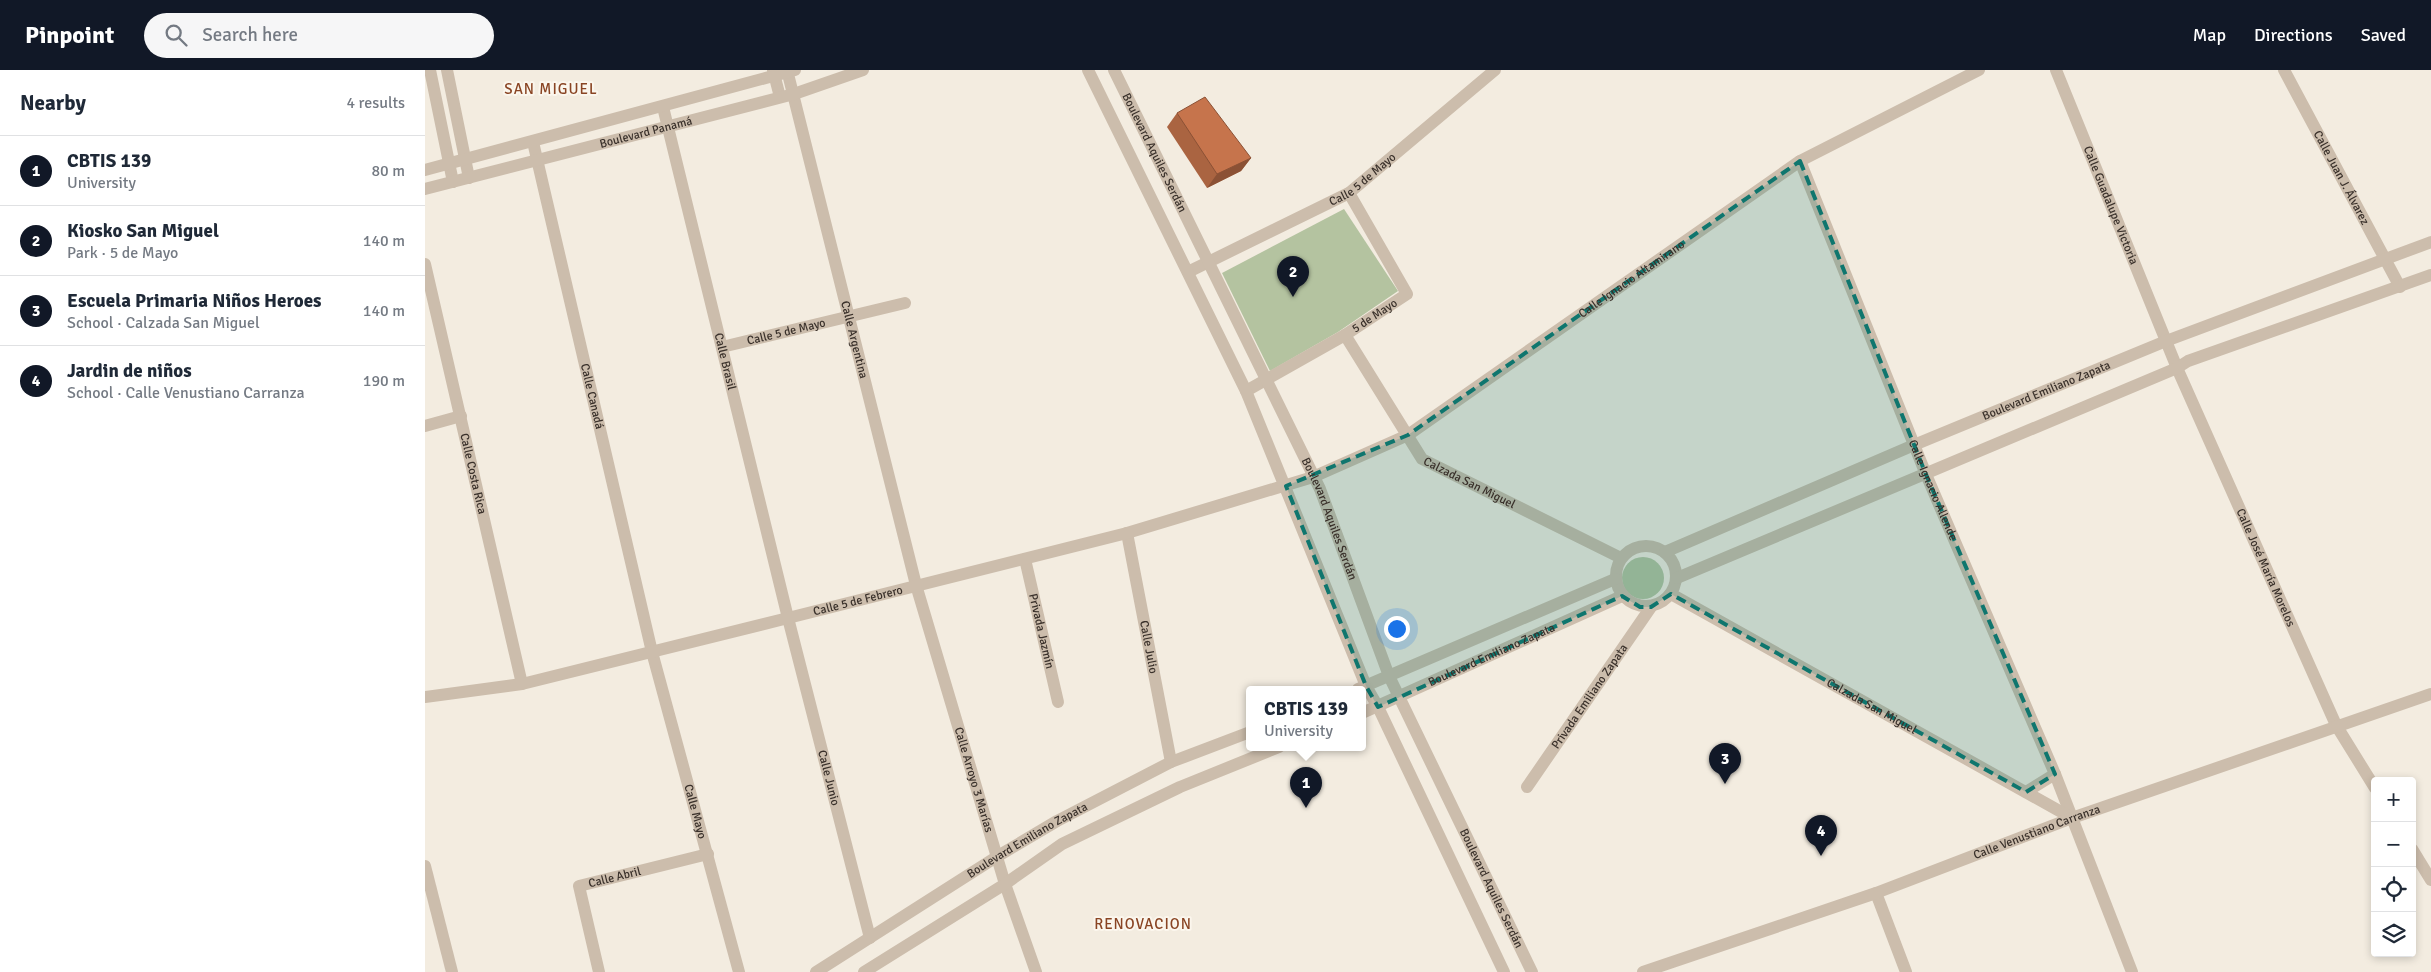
<!DOCTYPE html>
<meta charset="utf-8">
<style>
body{margin:0;font-family:Signika,sans-serif;background:#f6f6f7;color:#1f2937}
.controls{position:absolute;right:15px;bottom:15px;display:grid;overflow:hidden;border-radius:5px;box-shadow:0 2px 8px #0003}
.controls button{width:45px;height:45px;display:grid;place-items:center;padding:0;border:0;border-bottom:1px solid #e0e1e3;background:#fff;color:#1f2937;font:25px sans-serif}
.you{position:absolute;left:971px;top:558px;width:18px;height:18px;margin:-12px;border:4px solid #fff;border-radius:50%;background:#1a73e8;box-shadow:0 0 0 8px #1a73e833}
.badge{display:grid;place-items:center;width:32px;height:32px;border-radius:50%;background:#111827;color:#fff;font-size:16px;font-weight:700}
.pin{position:absolute;translate:-50% -41px;filter:drop-shadow(0 1px 2px #0008)}
.pin::after{content:'';position:absolute;top:26px;width:18px;height:15px;background:inherit;clip-path:polygon(0 0,100% 0,50% 100%)}
.popup{position:absolute;left:821px;top:616px;width:120px;height:65px;box-sizing:border-box;display:grid;place-content:center;border-radius:5px;background:#fff;filter:drop-shadow(0 1px 4px #0005);font-size:16px;white-space:nowrap;color:#747a83}
.popup b{font-size:19px;color:#1f2937}
.popup::after{content:'';position:absolute;left:50%;top:100%;margin-left:-10px;border:10px solid transparent;border-top-color:#fff}
.list{margin:0;padding:0;list-style:none}
h2{display:flex;justify-content:space-between;align-items:center;height:65px;margin:0;padding:0 20px;font-size:21px}
h2 small{font-size:16px;font-weight:400;color:#747a83}
.list li{display:grid;grid-template-columns:32px 1fr auto;gap:15px;align-items:center;box-sizing:border-box;height:70px;padding:0 20px;border-top:1px solid #e0e1e3}
.list b{display:block;font-size:19px;white-space:nowrap}
.list p{margin:0;font-size:16px;white-space:nowrap;color:#747a83}
.list em{font-size:16px;font-style:normal;color:#747a83}
.icon{flex:none;width:28px;height:28px;fill:none;stroke:currentColor;stroke-width:2;stroke-linecap:round;stroke-linejoin:round}
.map{position:relative;flex:none;width:2006px;height:902px;overflow:hidden}
header{display:flex;align-items:center;gap:30px;box-sizing:border-box;height:70px;padding:0 25px;background:#111827;color:#fff}
header strong{font-size:24px}
nav{display:flex;gap:28px;margin-inline-start:auto;font-size:18px}
.search{width:350px;height:45px;background:#f6f6f7;display:flex;align-items:center;gap:12px;box-sizing:border-box;padding:0 18px;border-radius:28px;color:#747a83;font-size:19px}
main{display:flex}
aside{flex:1;background:#fff}
.map>svg:first-child{display:block}
</style>
<header>
<strong>Pinpoint</strong>
<div class="search"><svg class="icon" aria-label="search" viewBox="0 0 24 24"><circle cx="10" cy="10" r="6"/><path d="M15 15l6 6"/></svg>Search here</div>
<nav><a>Map</a><a>Directions</a><a>Saved</a></nav>
</header>
<main>
<aside>
<h2>Nearby<small>4 results</small></h2>
<ul class="list">
<li><span class="badge">1</span><div><b>CBTIS 139</b><p>University</p></div><em>80 m</em></li>
<li><span class="badge">2</span><div><b>Kiosko San Miguel</b><p>Park · 5 de Mayo</p></div><em>140 m</em></li>
<li><span class="badge">3</span><div><b>Escuela Primaria Niños Heroes</b><p>School · Calzada San Miguel</p></div><em>140 m</em></li>
<li><span class="badge">4</span><div><b>Jardin de niños</b><p>School · Calle Venustiano Carranza</p></div><em>190 m</em></li>
</ul>
</aside>
<div class="map">
<svg width="2006" height="902" viewBox="0 0 2006 902">
<rect width="100%" height="100%" fill="#f3ece0"/>
<g fill="#b4c3a0">
<polygon points="919,139 973,221 913,262 845,301 797,203"/>
<circle cx="1218" cy="508" r="21"/>
</g>
<g fill="none" stroke-linecap="round" stroke-linejoin="round">
<g stroke="#ccbdac" stroke-width="12">
<polyline points="5,0 28,112"/>
<polyline points="22,0 44,108"/>
<polyline points="348,0 355,27"/>
<path id="s1" d="M362,0L491,515L580,814L611,902"/>
<path id="s2" d="M1631,0L1752,298L1911,655L1950,718"/>
<path id="s3" d="M1859,0L1975,217"/>
<path id="s4" d="M238,37L363,548L445,868"/>
<path id="s5" d="M108,72L227,582L314,902"/>
<path id="s6" d="M1375,91L1500,402L1630,704L1707,902"/>
<path id="s7" d="M0,194L97,614"/>
<path id="s8" d="M763,202L924,123L1070,0"/>
<path id="s9" d="M920,265L997,389L1196,488"/>
<path id="s10" d="M297,277L480,233"/>
<path id="s11" d="M821,321L920,265L982,224L924,123"/>
<polyline points="0,356 36,346"/>
<path id="s12" d="M702,463L746,692"/>
<path id="s13" d="M600,489L633,632"/>
<path id="s14" d="M1246,524L1647,748"/>
<path id="s15" d="M0,627L97,614L363,548L702,463L888,407L983,365L1375,91L1554,0"/>
<path id="s16" d="M1102,717L1226,537"/>
<polyline points="1601,722 1630,704"/>
<polyline points="1987,779 2006,810"/>
<polyline points="0,796 27,902"/>
<polyline points="1451,823 1481,902"/>
<path id="s17" d="M174,902L154,816L283,784"/>
<path id="s18" d="M1218,902L1451,823L1647,748L2006,624"/>
</g>
<g stroke="#ccbdac" stroke-width="12">
<polyline points="663,0 821,321 941,616 953,637 1079,902"/>
<path id="s19" d="M689,0L895,419L964,606L1107,902"/>
<polyline points="0,100 370,0"/>
<path id="s20" d="M0,119L369,24L438,0"/>
<circle cx="1221" cy="506" r="30"/>
<path id="s21" d="M1240,482L1489,375L1741,271L2006,172"/>
<polyline points="1252,508 1752,298 1763,291 2006,205"/>
<polyline points="933,619 1190,509"/>
<path id="s22" d="M937,643L1197,526"/>
<path id="s23" d="M391,902L573,786L632,751L746,692L825,662"/>
<polyline points="439,902 580,814 637,774 755,717 854,677"/>
</g>
</g>
<polygon fill="#aa6441" points="752,43 826,88 816,101 782,118 742,57"/>
<polygon fill="#8b5135" points="826,88 816,101 782,118 792,104"/>
<polygon fill="#c6744c" stroke="#8b5135" points="780,27 826,88 792,104 752,43"/>
<path fill="#0f766e" fill-opacity="0.2" stroke="#0f766e" stroke-width="4" stroke-dasharray="10 6" stroke-linejoin="round" d="M1375,91L1500,402L1630,704L1601,722L1246,524L1226,537H1215L1197,526L953,637L941,616L861,416L983,365Z"/>
<g text-anchor="middle" dominant-baseline="central" stroke-width="4" stroke-linejoin="round" paint-order="stroke">
<g font-size="12" fill="#3a312b" stroke="#fbf6ed">
<text stroke="none"><textPath href="#s20" startOffset="228">Boulevard Panamá</textPath></text>
<text stroke="none"><textPath href="#s19" startOffset="92">Boulevard Aquiles Serdán</textPath></text>
<text stroke="none"><textPath href="#s3" startOffset="122">Calle Juan J. Álvarez</textPath></text>
<text stroke="none"><textPath href="#s8" startOffset="198">Calle 5 de Mayo</textPath></text>
<text stroke="none"><textPath href="#s2" startOffset="146">Calle Guadalupe Victoria</textPath></text>
<text stroke="none"><textPath href="#s15" startOffset="1292">Calle Ignacio Altamirano</textPath></text>
<text stroke="none"><textPath href="#s11" startOffset="149">5 de Mayo</textPath></text>
<text stroke="none"><textPath href="#s10" startOffset="66">Calle 5 de Mayo</textPath></text>
<text stroke="none"><textPath href="#s1" startOffset="278">Calle Argentina</textPath></text>
<text stroke="none"><textPath href="#s4" startOffset="262">Calle Brasil</textPath></text>
<text stroke="none"><textPath href="#s21" startOffset="414">Boulevard Emiliano Zapata</textPath></text>
<text stroke="none"><textPath href="#s5" startOffset="261">Calle Canadá</textPath></text>
<text stroke="none"><textPath href="#s7" startOffset="215">Calle Costa Rica</textPath></text>
<text stroke="none"><textPath href="#s9" startOffset="199">Calzada San Miguel</textPath></text>
<text stroke="none"><textPath href="#s6" startOffset="355">Calle Ignacio Allende</textPath></text>
<text stroke="none"><textPath href="#s19" startOffset="498">Boulevard Aquiles Serdán</textPath></text>
<text stroke="none"><textPath href="#s2" startOffset="540">Calle José María Morelos</textPath></text>
<text stroke="none"><textPath href="#s15" startOffset="444">Calle 5 de Febrero</textPath></text>
<text stroke="none"><textPath href="#s13" startOffset="74">Privada Jazmín</textPath></text>
<text stroke="none"><textPath href="#s12" startOffset="116">Calle Julio</textPath></text>
<text stroke="none"><textPath href="#s22" startOffset="142">Boulevard Emiliano Zapata</textPath></text>
<text stroke="none"><textPath href="#s16" startOffset="110">Privada Emiliano Zapata</textPath></text>
<text stroke="none"><textPath href="#s14" startOffset="230">Calzada San Miguel</textPath></text>
<text stroke="none"><textPath href="#s4" startOffset="691">Calle Junio</textPath></text>
<text stroke="none"><textPath href="#s1" startOffset="734">Calle Arroyo 3 Marías</textPath></text>
<text stroke="none"><textPath href="#s5" startOffset="689">Calle Mayo</textPath></text>
<text stroke="none"><textPath href="#s18" startOffset="418">Calle Venustiano Carranza</textPath></text>
<text stroke="none"><textPath href="#s23" startOffset="249">Boulevard Emiliano Zapata</textPath></text>
<text stroke="none"><textPath href="#s17" startOffset="125">Calle Abril</textPath></text>
<text stroke="none"><textPath href="#s19" startOffset="902">Boulevard Aquiles Serdán</textPath></text>
</g>
<g font-size="15" letter-spacing="1" fill="#894423" stroke="#fbf6ed">
<text x="126" y="19">SAN MIGUEL</text>
<text x="718" y="854">RENOVACION</text>
</g>
</g>
</svg>
<div class="controls">
<button>+</button>
<button>−</button>
<button><svg class="icon" aria-label="locate" viewBox="0 0 24 24"><circle cx="12" cy="12" r="6"/><path d="M12 2v4M12 18v4M2 12h4M18 12h4"/></svg></button>
<button><svg class="icon" aria-label="layers" viewBox="0 0 24 24"><path d="M12 4l9 5-9 5-9-5zM3 14l9 5 9-5"/></svg></button>
</div>
<div class="you"></div>
<div class="pin badge" style="left:881px;top:738px">1</div>
<div class="popup"><b>CBTIS 139</b>University</div>
<div class="pin badge" style="left:868px;top:227px">2</div>
<div class="pin badge" style="left:1300px;top:714px">3</div>
<div class="pin badge" style="left:1396px;top:786px">4</div>
</div>
</main>
